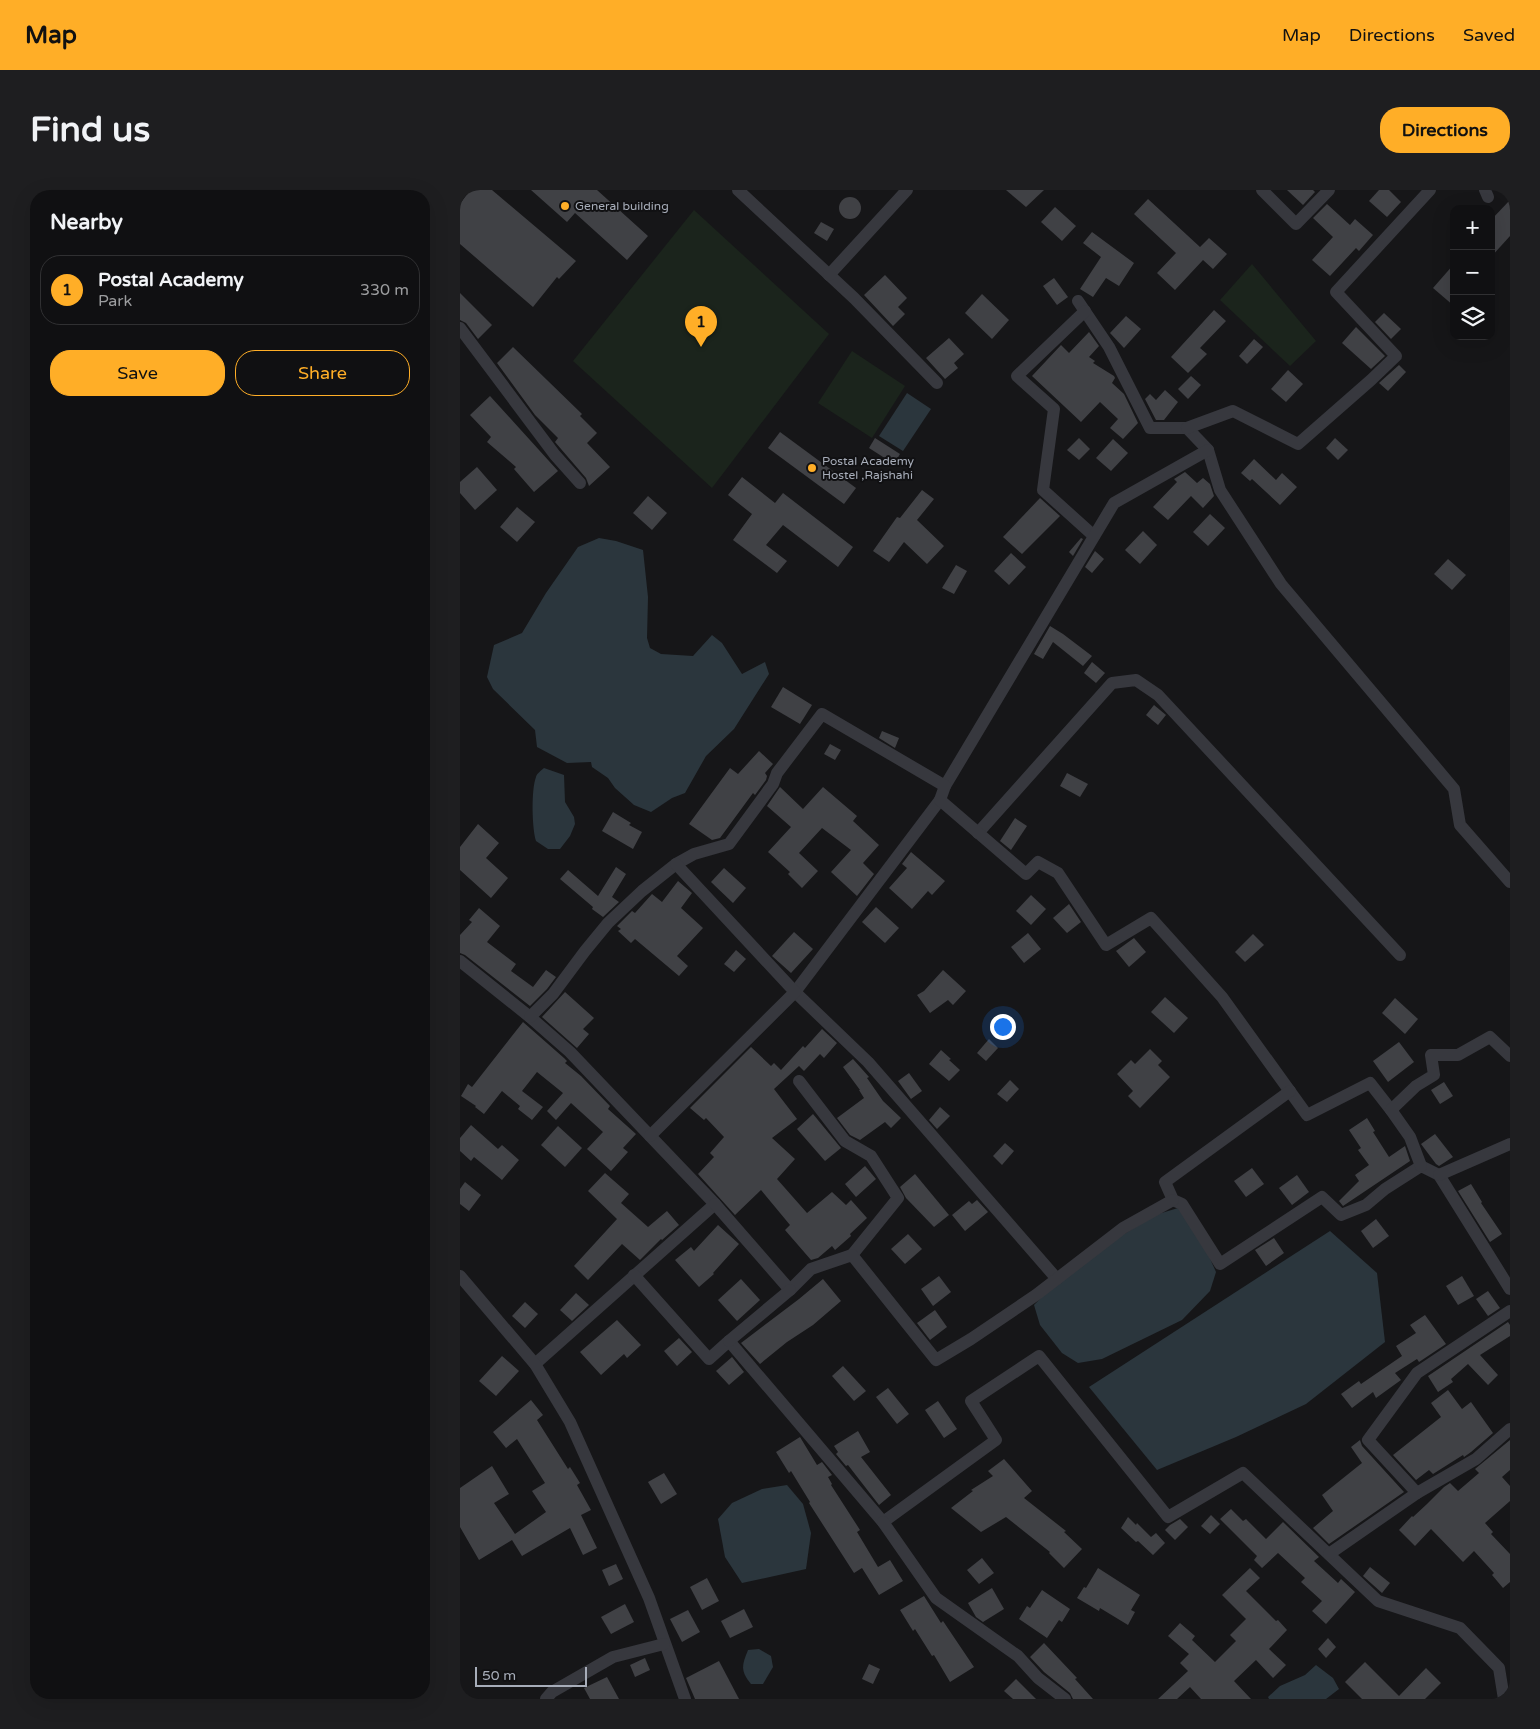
<!DOCTYPE html>
<meta charset="utf-8">
<style>
body{margin:0;font-family:"Varela Round",sans-serif;background:#1e1e20;color:#f1f3f6}
.controls{position:absolute;right:15px;top:15px;display:grid;overflow:hidden;border-radius:10px;box-shadow:0 5px 20px #0002}
.controls button{width:45px;height:45px;display:grid;place-items:center;padding:0;border:0;border-bottom:1px solid #303032;background:#101012;color:#f1f3f6;font:25px sans-serif}
.scale{position:absolute;left:15px;bottom:12px;width:112px;box-sizing:border-box;padding-left:5px;border:2px solid #a7adb9;border-top:0;font-size:14px;line-height:18px;white-space:nowrap;color:#a7adb9;-webkit-text-stroke:4px #111113;paint-order:stroke}
.you{position:absolute;left:542px;top:836px;width:18px;height:18px;margin:-12px;border:4px solid #fff;border-radius:50%;background:#1a73e8;box-shadow:0 0 0 8px #1a73e833}
.badge{display:grid;place-items:center;width:32px;height:32px;border-radius:50%;background:#ffae27;color:#111;font-size:16px;font-weight:700}
.pin{position:absolute;translate:-50% -41px;filter:drop-shadow(0 1px 2px #0008)}
.pin::after{content:'';position:absolute;top:26px;width:18px;height:15px;background:inherit;clip-path:polygon(0 0,100% 0,50% 100%)}
.list{margin:0;padding:0;list-style:none}
h2{display:flex;justify-content:space-between;align-items:center;height:65px;margin:0;padding:0 20px;font-size:21px}
h2 small{font-size:16px;font-weight:400;color:#9c9d9f}
.list li{display:grid;grid-template-columns:32px 1fr auto;gap:15px;align-items:center;box-sizing:border-box;height:70px;margin:0 10px 10px;padding:0 10px;border:1px solid #303032;border-radius:20px}
.list b{display:block;font-size:19px;white-space:nowrap}
.list p{margin:0;font-size:16px;white-space:nowrap;color:#9c9d9f}
.list em{font-size:16px;font-style:normal;color:#9c9d9f}
.actions{display:flex;gap:10px;padding:15px 20px}
.actions a{flex:1;padding:11px 0;border:1px solid #ffae27;border-radius:20px;text-align:center;font-size:18px;color:#ffae27}
.actions .main{background:#ffae27;color:#111}
.icon{flex:none;width:28px;height:28px;fill:none;stroke:currentColor;stroke-width:2;stroke-linecap:round;stroke-linejoin:round}
.map{position:relative;flex:none;width:1050px;height:1509px;overflow:hidden;border-radius:20px}
header{display:flex;align-items:center;gap:30px;box-sizing:border-box;height:70px;padding:0 25px;background:#ffae27;color:#111}
header strong{font-size:24px}
nav{display:flex;gap:28px;margin-inline-start:auto;font-size:18px}
.intro{display:flex;align-items:center;justify-content:space-between;box-sizing:border-box;height:120px;padding:0 30px}
h1{margin:0;font-size:35px}
.button{padding:12px 22px;border-radius:20px;background:#ffae27;color:#111;font-size:18px;font-weight:700}
main{display:flex;gap:30px;padding:0 30px}
aside{flex:1;background:#101012;border-radius:20px;box-shadow:0 5px 20px #0002}
.map>svg:first-child{display:block}
</style>
<header>
<strong>Map</strong>
<nav><a>Map</a><a>Directions</a><a>Saved</a></nav>
</header>
<div class="intro"><h1>Find us</h1><a class="button">Directions</a></div>
<main>
<aside>
<h2>Nearby<small></small></h2>
<ul class="list">
<li><span class="badge">1</span><div><b>Postal Academy</b><p>Park</p></div><em>330 m</em></li>
</ul>
<div class="actions"><a class="main">Save</a><a>Share</a></div>
</aside>
<div class="map">
<svg width="1050" height="1509" viewBox="0 0 1050 1509">
<rect width="100%" height="100%" fill="#161618"/>
<g fill="#1b241c">
<polygon points="234,20 369,144 252,298 113,171"/>
<polygon points="792,74 856,151 830,176 760,110"/>
<polygon points="392,161 445,196 412,248 358,213"/>
</g>
<g fill="#2b363d">
<polygon points="447,203 471,219 443,261 419,246"/>
<polygon points="139,348 156,351 183,360 188,407 187,448 190,458 201,464 233,466 252,445 262,453 282,484 305,472 309,484 274,539 246,566 225,603 212,608 191,622 174,615 155,598 148,588 132,577 131,572 107,573 77,557 75,540 33,499 27,487 34,455 62,443 86,403 118,357"/>
<path d="M84,578L104,585L105,612L114,627L115,634L110,646L100,659H88L76,651C72,638 71,600 76,587C77,583 81,581 84,578Z"/>
<polygon points="718,1018 738,1042 756,1082 750,1101 722,1130 642,1169 618,1173 602,1163 580,1135 574,1115 596,1093 661,1046 695,1025"/>
<polygon points="870,1041 917,1083 925,1152 846,1214 776,1247 697,1280 629,1197"/>
<polygon points="327,1295 343,1314 351,1343 346,1379 282,1393 265,1367 258,1329 272,1313 302,1299"/>
<path d="M299,1459L311,1466L313,1477L303,1494H291C280,1481 282,1475 288,1460Z"/>
<polygon points="856,1475 873,1488 879,1499 866,1509 809,1509 808,1507 820,1496 845,1485"/>
</g>
<g fill="#404145">
<polygon points="10,0 32,0 116,71 99,89 97,87 73,117 0,54 0,14"/>
<polygon points="71,0 137,0 188,46 167,70 115,23 107,32"/>
<polygon points="546,0 584,0 566,17"/>
<polygon points="827,0 853,0 855,2 843,15"/>
<polygon points="919,0 929,0 941,12 927,27 909,11"/>
<circle cx="390" cy="18" r="11"/>
<polygon points="688,9 740,57 749,48 767,64 753,79 743,70 715,100 697,83 716,63 674,24"/>
<polygon points="1050,10 1050,46 1031,67 1031,30"/>
<polygon points="867,14 890,35 895,29 913,45 899,61 896,58 870,86 852,70 873,47 853,28"/>
<polygon points="595,17 616,36 602,51 581,32"/>
<polygon points="361,32 374,39 367,51 354,43"/>
<polygon points="632,42 674,73 659,96 646,88 633,107 620,99 641,67 623,53"/>
<polygon points="994,74 994,116 973,98"/>
<polygon points="425,85 447,108 438,117 445,124 433,136 404,105"/>
<polygon points="594,88 608,107 597,115 583,96"/>
<polygon points="0,103 32,135 18,149 6,133 0,130"/>
<polygon points="522,104 549,130 532,149 505,123"/>
<polygon points="754,120 766,131 740,158 747,164 728,183 711,167"/>
<polygon points="924,123 941,139 931,149 915,132"/>
<polygon points="666,126 681,139 664,158 650,143"/>
<polygon points="896,137 925,166 911,179 882,153"/>
<polygon points="629,142 639,156 629,167 635,171 633,173 654,186 655,188 652,193 664,204 678,233 663,249 650,238 658,229 640,212 621,232 572,186 601,155 609,163"/>
<polygon points="489,148 504,164 494,173 498,178 485,189 466,168"/>
<polygon points="794,149 803,157 787,174 779,166"/>
<polygon points="53,157 122,224 120,226 137,243 127,253 150,277 129,296 126,288 95,252 98,248 75,225 37,173"/>
<polygon points="939,175 946,182 928,201 919,193"/>
<polygon points="828,180 843,194 826,212 811,199"/>
<polygon points="731,186 741,195 728,209 718,199"/>
<polygon points="705,200 718,212 704,230 696,230 685,209 690,204 696,210"/>
<polygon points="30,206 98,281 74,302 54,279 56,277 27,252 31,247 10,225"/>
<polygon points="320,242 396,298 384,314 308,258"/>
<polygon points="415,248 440,264 434,274 409,258"/>
<polygon points="619,248 630,259 619,270 607,260"/>
<polygon points="875,248 888,260 878,270 866,258"/>
<polygon points="653,249 668,263 651,281 636,268"/>
<polygon points="794,269 816,290 822,283 837,297 820,315 792,289 790,291 781,283"/>
<polygon points="17,277 37,300 15,320 0,303 0,292"/>
<polygon points="725,282 737,293 743,288 750,294 754,306 743,318 731,306 708,330 693,317 717,292 714,289"/>
<polygon points="282,287 315,313 323,303 393,357 378,377 323,335 306,355 327,371 317,383 273,350 292,324 268,305"/>
<polygon points="462,300 474,309 457,330 484,356 467,374 444,352 429,372 413,361 437,327 440,328"/>
<polygon points="188,306 207,323 192,340 173,323"/>
<polygon points="580,308 600,326 562,364 543,347"/>
<polygon points="57,317 75,332 57,352 40,337"/>
<polygon points="750,324 765,338 748,356 733,342"/>
<polygon points="683,341 697,355 680,374 665,360"/>
<polygon points="621,348 623,349 613,366 609,362"/>
<polygon points="635,361 644,369 632,383 625,377"/>
<polygon points="551,363 566,377 549,395 534,381"/>
<polygon points="988,369 1006,385 992,400 974,384"/>
<polygon points="496,375 507,381 494,404 482,398"/>
<polygon points="590,436 603,444 632,466 623,476 593,452 583,469 574,464"/>
<polygon points="632,472 645,483 636,493 624,483"/>
<polygon points="323,497 352,515 340,534 311,517"/>
<polygon points="694,515 706,525 698,535 686,525"/>
<polygon points="422,541 439,548 435,558 419,548"/>
<polygon points="370,554 381,560 375,570 364,564"/>
<polygon points="299,561 313,574 305,583 307,586 306,590 295,605 293,603 260,648 252,650 229,634 270,578 278,584"/>
<polygon points="607,583 628,594 620,607 600,596"/>
<polygon points="320,597 343,619 363,597 397,626 393,631 419,655 403,673 414,684 397,706 371,682 391,660 362,638 339,663 358,681 342,698 328,684 330,682 308,662 331,637 307,616"/>
<polygon points="153,622 171,633 169,635 182,642 173,659 142,641"/>
<polygon points="555,628 567,636 551,660 540,651"/>
<polygon points="18,634 39,653 26,668 48,688 31,708 0,680 0,657"/>
<polygon points="451,662 485,691 472,705 468,701 452,719 429,698 447,678 442,674"/>
<polygon points="156,677 166,684 152,707 159,712 143,727 132,719 133,717 100,689 108,680 138,706"/>
<polygon points="264,678 286,698 273,713 251,692"/>
<polygon points="218,691 232,703 221,718 243,738 217,766 228,776 219,786 175,749 171,753 158,741 161,739 157,736 172,721 175,723 192,704 202,712"/>
<polygon points="571,705 586,719 571,735 556,721"/>
<polygon points="609,714 621,732 607,743 593,728"/>
<polygon points="416,717 439,738 425,753 402,732"/>
<polygon points="19,718 40,736 27,752 56,774 51,781 73,797 86,780 96,787 87,799 70,816 5,765 0,763 0,745 12,732 9,730"/>
<polygon points="334,742 353,759 331,783 312,766"/>
<polygon points="568,743 581,759 564,773 551,757"/>
<polygon points="793,744 804,755 785,772 775,762"/>
<polygon points="674,748 686,762 669,777 656,761"/>
<polygon points="276,760 286,769 274,782 264,774"/>
<polygon points="483,780 506,801 493,815 488,810 470,823 457,805 464,801"/>
<polygon points="105,802 134,828 123,839 129,844 117,858 82,827"/>
<polygon points="705,807 728,828 714,843 691,822"/>
<polygon points="935,808 958,829 945,844 922,823"/>
<polygon points="63,832 104,868 107,871 105,873 121,886 150,916 148,919 176,944 163,958 168,962 151,981 127,959 143,942 111,913 96,930 87,921 103,903 77,882 62,901 83,917 72,930 58,919 60,916 42,901 24,924 15,917 16,916 1,906 8,894 12,897"/>
<polygon points="362,839 377,853 364,868 360,864 344,881 339,876 314,899 337,929 312,948 335,969 317,989 347,1023 372,1002 386,1015 391,1010 407,1028 390,1044 391,1046 375,1060 372,1056 358,1068 351,1070 325,1040 330,1035 301,1000 275,1025 238,984 254,967 250,963 264,947 246,928 244,930 230,918 291,857 311,876 314,873 321,880 343,856 345,858"/>
<polygon points="529,849 538,858 526,871 517,863"/>
<polygon points="939,852 954,872 928,892 913,871"/>
<polygon points="690,859 702,871 698,875 710,887 680,918 668,906 673,901 657,884 671,870 675,874"/>
<polygon points="481,860 491,869 489,870 500,880 489,891 469,874"/>
<polygon points="393,869 409,887 407,888 423,911 441,928 431,938 425,932 400,950 390,945 377,928 404,908 399,900 400,900 383,877"/>
<polygon points="449,883 462,901 451,909 438,891"/>
<polygon points="550,890 559,899 547,912 537,904"/>
<polygon points="984,892 993,906 980,914 971,900"/>
<polygon points="480,917 490,926 477,939 469,930"/>
<polygon points="353,924 381,958 365,971 337,939"/>
<polygon points="907,928 915,941 913,942 929,967 945,956 950,971 883,1016 879,1011 899,991 895,985 909,975 898,960 901,958 889,940"/>
<polygon points="11,935 38,959 42,955 59,970 42,990 14,967 11,971 0,961 0,948"/>
<polygon points="98,936 122,958 105,977 81,955"/>
<polygon points="975,944 993,967 979,976 976,974 961,954"/>
<polygon points="545,953 554,961 542,975 533,966"/>
<polygon points="405,976 416,989 396,1007 385,994"/>
<polygon points="792,978 804,994 786,1007 774,991"/>
<polygon points="145,983 169,1004 161,1013 188,1037 207,1021 219,1035 202,1050 201,1049 180,1070 162,1054 128,1090 114,1076 157,1029 128,1001"/>
<polygon points="455,984 489,1025 474,1037 446,1008 440,997"/>
<polygon points="837,985 849,1002 832,1015 819,998"/>
<polygon points="5,992 21,1005 9,1021 0,1014 0,999"/>
<polygon points="1011,994 1022,1012 1021,1013 1042,1044 1030,1052 998,1001"/>
<polygon points="517,1010 528,1022 505,1041 492,1025 509,1011 512,1014"/>
<polygon points="916,1029 929,1046 913,1058 901,1041"/>
<polygon points="258,1035 279,1054 253,1083 254,1084 239,1097 215,1070 231,1057 234,1061"/>
<polygon points="448,1044 462,1059 445,1074 431,1059"/>
<polygon points="814,1048 824,1063 806,1076 795,1060"/>
<polygon points="479,1086 491,1102 473,1116 461,1099"/>
<polygon points="1002,1086 1014,1106 998,1115 986,1096"/>
<polygon points="281,1089 300,1110 277,1131 258,1110"/>
<polygon points="363,1089 381,1111 353,1135 327,1152 300,1174 281,1153 339,1109"/>
<polygon points="1028,1101 1040,1118 1028,1126 1016,1109"/>
<polygon points="116,1103 129,1115 112,1131 100,1120"/>
<polygon points="65,1112 78,1124 65,1138 52,1126"/>
<polygon points="475,1120 487,1137 470,1150 457,1133"/>
<polygon points="965,1125 986,1154 959,1172 957,1169 935,1183 941,1190 916,1208 913,1202 892,1218 881,1204 899,1191 901,1194 942,1166 936,1156 956,1143 950,1135"/>
<polygon points="157,1130 181,1155 167,1168 164,1164 141,1185 120,1162"/>
<polygon points="1048,1132 1050,1135 1050,1146 1020,1165 1038,1185 1028,1195 1008,1174 991,1189 993,1192 978,1202 968,1186"/>
<polygon points="219,1148 232,1162 217,1176 204,1161"/>
<polygon points="42,1166 59,1181 36,1206 19,1191"/>
<polygon points="272,1167 284,1182 269,1195 256,1181"/>
<polygon points="383,1176 406,1201 394,1211 372,1186"/>
<polygon points="428,1198 449,1224 437,1234 416,1207"/>
<polygon points="988,1200 1002,1219 1011,1212 1033,1243 1011,1262 1004,1267 1003,1265 973,1284 969,1280 956,1290 933,1265 981,1227 971,1213"/>
<polygon points="71,1210 83,1225 77,1230 108,1279 110,1277 120,1293 117,1295 131,1320 121,1325 137,1358 123,1365 110,1338 62,1366 52,1350 19,1370 0,1337 0,1298 32,1276 49,1304 34,1313 55,1344 86,1322 72,1301 85,1293 57,1249 46,1258 33,1242"/>
<polygon points="478,1211 497,1239 484,1248 465,1220"/>
<polygon points="398,1241 410,1262 401,1267 431,1305 419,1315 388,1275 386,1276 376,1264 378,1262 374,1256"/>
<polygon points="340,1247 357,1275 362,1272 372,1285 368,1287 372,1294 371,1295 400,1340 397,1342 418,1377 430,1370 443,1391 419,1405 402,1378 394,1383 349,1313 350,1312 331,1281 329,1283 316,1262"/>
<polygon points="900,1250 902,1256 944,1302 869,1354 853,1338 873,1321 862,1305 902,1273 891,1257"/>
<polygon points="1050,1250 1050,1280 1042,1287 1050,1296 1050,1311 1025,1333 1033,1342 1031,1344 1050,1364 1050,1392 1043,1398 1032,1385 1034,1383 1014,1361 1003,1372 971,1339 955,1356 939,1340 952,1326 953,1327 967,1314 984,1297 990,1293 998,1301 1019,1283 1015,1279"/>
<polygon points="544,1269 572,1301 564,1308 606,1341 604,1342 622,1359 604,1378 589,1363 590,1362 546,1327 521,1342 491,1318 513,1301 511,1300 533,1286 528,1281"/>
<polygon points="204,1283 217,1304 201,1314 188,1292"/>
<polygon points="771,1319 783,1331 786,1329 806,1349 823,1332 859,1367 854,1371 878,1393 881,1389 895,1402 866,1434 852,1421 862,1411 841,1392 845,1388 818,1363 802,1378 794,1370 797,1366 760,1329"/>
<polygon points="751,1325 760,1334 750,1344 741,1336"/>
<polygon points="668,1327 676,1335 677,1333 691,1347 696,1343 705,1353 693,1365 678,1351 676,1352 661,1338"/>
<polygon points="720,1329 728,1337 715,1350 705,1340 710,1335"/>
<polygon points="522,1368 534,1383 519,1394 507,1380"/>
<polygon points="156,1374 163,1389 149,1396 142,1380"/>
<polygon points="910,1377 930,1393 922,1403 903,1386"/>
<polygon points="638,1378 680,1405 671,1420 675,1422 668,1435 640,1418 639,1421 617,1408 624,1397 626,1398"/>
<polygon points="790,1378 800,1388 786,1401 816,1431 818,1430 827,1440 809,1459 826,1475 813,1488 796,1470 774,1491 791,1509 741,1509 730,1497 717,1509 698,1509 728,1481 720,1473 729,1464 708,1446 720,1433 735,1446 732,1450 755,1472 776,1451 770,1445 786,1429 762,1405"/>
<polygon points="247,1388 259,1411 242,1420 230,1397"/>
<polygon points="532,1398 544,1419 523,1432 516,1427 508,1413"/>
<polygon points="582,1400 610,1419 602,1432 599,1430 587,1448 559,1429 567,1416 570,1418"/>
<polygon points="464,1406 481,1433 483,1431 514,1477 490,1492 474,1465 472,1466 455,1439 453,1441 440,1420"/>
<polygon points="165,1414 174,1432 151,1444 141,1427"/>
<polygon points="284,1419 293,1437 270,1448 261,1431"/>
<polygon points="228,1420 240,1442 222,1452 210,1429"/>
<polygon points="868,1448 876,1457 866,1468 858,1459"/>
<polygon points="584,1453 617,1488 615,1489 633,1509 613,1509 610,1503 584,1482 570,1467"/>
<polygon points="185,1468 190,1480 175,1487 170,1475"/>
<polygon points="259,1471 279,1509 235,1509 226,1488"/>
<polygon points="905,1472 939,1506 966,1478 981,1493 965,1509 902,1509 885,1492"/>
<polygon points="409,1474 420,1479 413,1494 402,1489"/>
<polygon points="147,1487 159,1509 130,1509 124,1498"/>
<polygon points="556,1489 576,1509 553,1509 544,1501"/>
</g>
<g fill="none" stroke-linecap="round" stroke-linejoin="round">
<g stroke="#37383e" stroke-width="12">
<polyline points="278,0 394,108 477,193"/>
<polyline points="802,0 836,34 869,0"/>
<polyline points="1025,0 1028,7"/>
<polyline points="369,85 447,0"/>
<polyline points="618,111 649,157 690,238 727,238 748,260 760,300 821,394 994,599 1000,635 1050,692"/>
<polyline points="625,121 557,186 594,219 583,300 634,346"/>
<polyline points="0,138 95,265 120,293"/>
<polyline points="727,238 773,221 838,254 911,190 936,166 876,102 970,0"/>
<polyline points="485,596 654,313 748,260"/>
<polyline points="480,610 335,802 408,872 597,1089"/>
<polyline points="518,643 652,493 676,490 698,505 940,765"/>
<polyline points="0,771 70,827 110,862 255,1014 75,1174"/>
<polyline points="70,827 93,804 125,761 148,733 182,701 216,674 234,664 269,654 313,594 317,583 362,524 485,596 480,610 566,684 578,672 598,683 646,755 691,728 762,807 847,925 910,893 931,920"/>
<polyline points="339,891 385,951 411,966 438,1008 392,1065"/>
<polyline points="830,901 705,992 713,1010 722,1014 760,1074 862,1007 881,1025 906,1015 925,999 961,976 979,985 1050,1099"/>
<polyline points="190,946 335,802 216,674"/>
<polyline points="961,976 950,947 931,920 956,896 974,885 971,865 998,865 1030,847 1050,866"/>
<polyline points="979,985 1050,954"/>
<polyline points="255,1014 330,1100 351,1079 392,1065 476,1170 511,1149 576,1105 663,1038 713,1010"/>
<polyline points="174,1085 249,1169 269,1151 423,1332 536,1250 511,1211 579,1166 708,1327 783,1283 918,1411 1000,1438 1039,1478 1044,1509"/>
<polyline points="0,1086 75,1174 110,1232 189,1408 225,1509"/>
<polyline points="269,1151 330,1100"/>
<polyline points="957,1303 908,1250 957,1183 1050,1121"/>
<polyline points="423,1332 476,1408 558,1466 578,1488 605,1509"/>
<polyline points="869,1364 957,1303 1016,1269 1050,1239"/>
<polyline points="86,1509 92,1502 153,1467 204,1454"/>
</g>
</g>
<g fill="#ffae27" stroke="#111113" stroke-width="2">
<circle cx="105" cy="16" r="5"/>
<circle cx="352" cy="278" r="5"/>
</g>
<g text-anchor="middle" dominant-baseline="central" stroke-width="4" stroke-linejoin="round" paint-order="stroke">
<g font-size="12" fill="#a7adb9" stroke="#111113" text-anchor="start">
<text x="115" y="16">General building</text>
<text x="362" y="271">Postal Academy<tspan x="362" dy="14">Hostel ,Rajshahi</tspan></text>
</g>
</g>
</svg>
<div class="controls">
<button>+</button>
<button>−</button>
<button><svg class="icon" aria-label="layers" viewBox="0 0 24 24"><path d="M12 4l9 5-9 5-9-5zM3 14l9 5 9-5"/></svg></button>
</div>
<div class="scale">50 m</div>
<div class="you"></div>
<div class="pin badge" style="left:241px;top:157px">1</div>
</div>
</main>
